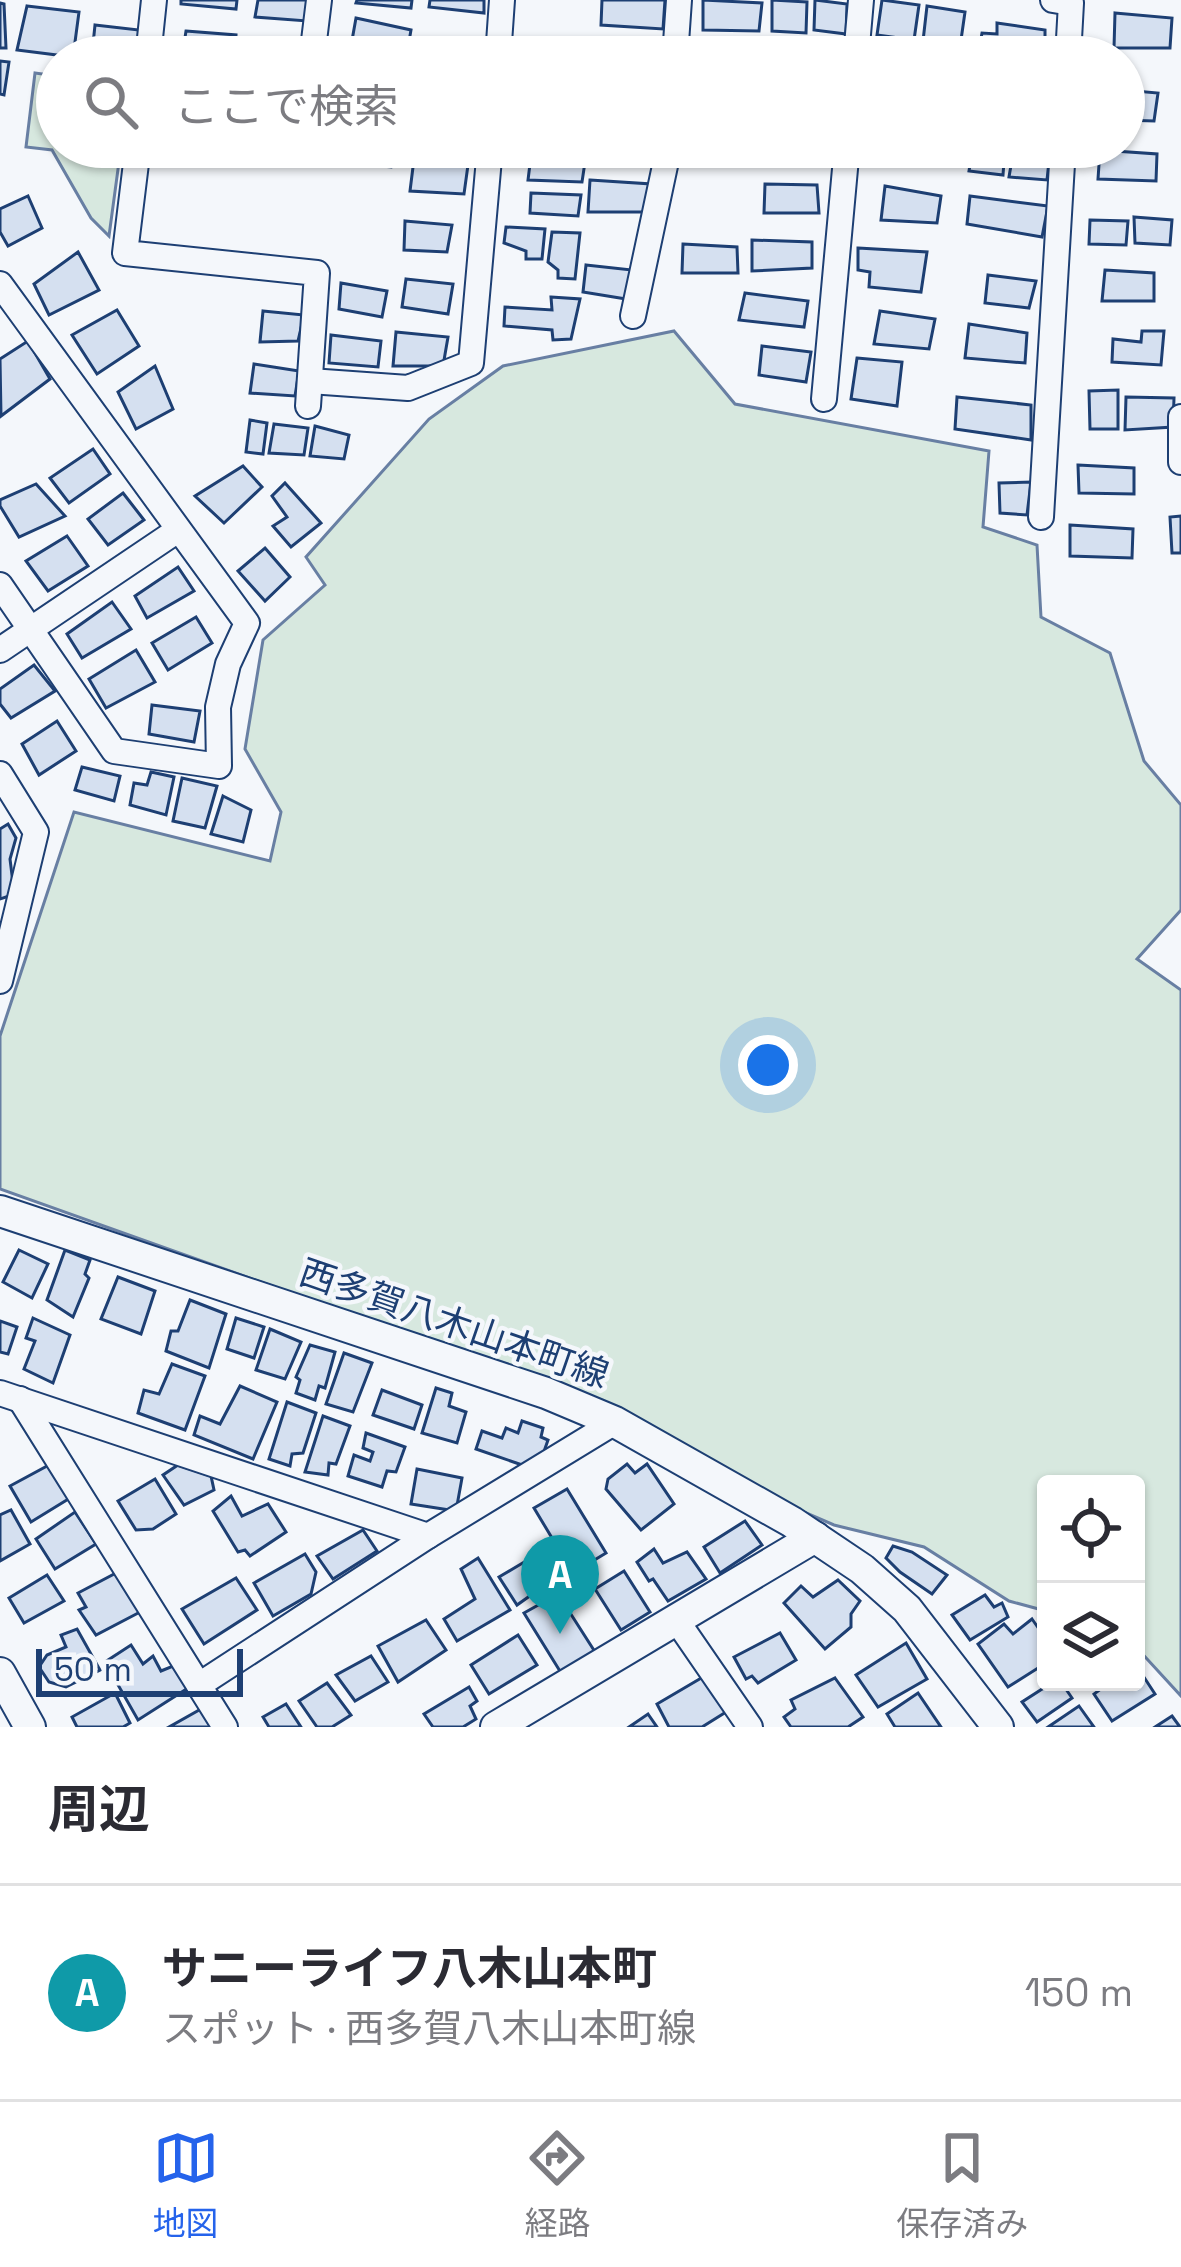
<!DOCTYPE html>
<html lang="ja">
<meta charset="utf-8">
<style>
body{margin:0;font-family:"Space Grotesk","Noto Sans JP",sans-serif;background:#f2f2f3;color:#2b2b33}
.controls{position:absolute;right:36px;bottom:36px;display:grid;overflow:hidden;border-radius:12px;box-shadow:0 3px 9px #0004}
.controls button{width:108px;height:108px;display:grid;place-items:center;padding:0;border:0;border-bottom:3px solid #e1e1e2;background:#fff;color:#2b2b33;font:60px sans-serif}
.scale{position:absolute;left:36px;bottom:30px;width:207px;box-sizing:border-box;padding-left:12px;border:6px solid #1d3f73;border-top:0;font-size:33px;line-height:42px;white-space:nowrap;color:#1d3f73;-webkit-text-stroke:9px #f4f7fb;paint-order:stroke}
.you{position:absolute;left:768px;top:1065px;width:42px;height:42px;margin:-30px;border:9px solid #fff;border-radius:50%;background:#1a73e8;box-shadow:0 0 0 18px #1a73e833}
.badge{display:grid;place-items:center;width:78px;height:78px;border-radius:50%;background:#2563eb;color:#fff;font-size:39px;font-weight:700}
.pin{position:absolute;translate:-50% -99px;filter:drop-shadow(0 3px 6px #0008)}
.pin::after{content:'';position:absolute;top:63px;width:42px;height:36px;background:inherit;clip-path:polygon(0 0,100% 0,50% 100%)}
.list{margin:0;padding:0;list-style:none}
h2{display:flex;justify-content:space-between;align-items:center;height:156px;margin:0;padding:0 48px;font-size:51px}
h2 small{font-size:39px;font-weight:400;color:#7c7c81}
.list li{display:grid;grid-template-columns:78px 1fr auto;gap:36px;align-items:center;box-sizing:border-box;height:216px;padding:0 48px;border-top:3px solid #e1e1e2}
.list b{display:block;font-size:45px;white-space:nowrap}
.list p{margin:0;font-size:39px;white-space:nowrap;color:#7c7c81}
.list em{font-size:39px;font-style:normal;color:#7c7c81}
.icon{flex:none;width:66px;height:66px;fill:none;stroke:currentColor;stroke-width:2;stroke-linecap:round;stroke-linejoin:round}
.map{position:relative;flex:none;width:1181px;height:1727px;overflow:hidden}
.search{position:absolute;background:#fff;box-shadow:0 3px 9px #0004;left:36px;right:36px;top:36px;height:132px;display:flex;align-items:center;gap:30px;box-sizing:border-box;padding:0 42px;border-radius:66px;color:#7c7c81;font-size:45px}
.sheet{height:372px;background:#fff}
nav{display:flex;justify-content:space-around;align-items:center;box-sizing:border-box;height:168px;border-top:3px solid #e1e1e2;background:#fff;font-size:33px;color:#7c7c81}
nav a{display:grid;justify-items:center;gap:6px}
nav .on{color:#2563eb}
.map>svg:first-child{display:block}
</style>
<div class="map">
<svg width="1181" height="1727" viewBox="0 0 1181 1727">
<rect width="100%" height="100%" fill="#f4f7fb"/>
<g fill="#d7e8df" stroke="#687fa3" stroke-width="3">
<polygon points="35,73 57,76 57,147 121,147 109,236 91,218 52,150 26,147"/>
<polygon points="674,331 735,404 989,451 983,527 1037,545 1041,617 1110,653 1144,761 1181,805 1181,910 1137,959 1181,990 1181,1696 1136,1647 1136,1484 1046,1484 1046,1611 1009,1601 924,1547 834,1525 739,1484 603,1404 0,1189 0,1036 74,812 270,861 281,812 245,749 263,640 325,585 306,557 429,419 503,366"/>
</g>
<g fill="#d5e0f0" stroke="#1d3f73" stroke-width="3">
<polygon points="181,0 237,0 236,9 181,4"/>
<polygon points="258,0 309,0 307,21 255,17"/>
<polygon points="357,0 412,0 411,8 356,3"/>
<polygon points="430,0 484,0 484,13 429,7"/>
<polygon points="602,0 665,0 663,29 601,25"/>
<polygon points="703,0 762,3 759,31 703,30"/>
<polygon points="772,0 807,2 806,33 772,31"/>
<polygon points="815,0 847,4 846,34 814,30"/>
<polygon points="882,0 919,5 914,40 877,35"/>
<polygon points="0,3 4,4 6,48 0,48"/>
<polygon points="27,6 79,12 73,57 17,50"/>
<polygon points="927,6 965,12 960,47 923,41"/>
<polygon points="1115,13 1172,18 1170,48 1114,48"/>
<polygon points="356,18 411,30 407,53 351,46"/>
<polygon points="997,23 1045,30 1045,57 978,55 982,33 997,34"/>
<polygon points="95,25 139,30 137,57 92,54"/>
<polygon points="186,31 236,35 235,57 182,57"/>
<polygon points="251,41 300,47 299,57 250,57"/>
<polygon points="428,45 481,53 481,57 426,57"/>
<polygon points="533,49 577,52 577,57 532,57"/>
<polygon points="0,61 9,62 4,95 0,94"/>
<polygon points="1124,90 1158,93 1154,121 1124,120"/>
<polygon points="290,147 333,147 330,157 289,153"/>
<polygon points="342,147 395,147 391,167 339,162"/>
<polygon points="723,147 764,147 764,151 723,152"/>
<polygon points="775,147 824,147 825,156 775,155"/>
<polygon points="891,147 950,147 948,165 890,161"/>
<polygon points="973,147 1005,147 1003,175 969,171"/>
<polygon points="1014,148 1050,152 1047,180 1009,177"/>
<polygon points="1100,150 1157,154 1156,181 1098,179"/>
<polygon points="531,156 585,162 582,182 528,180"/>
<polygon points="414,159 468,165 464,194 410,191"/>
<polygon points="590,180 651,184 647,212 588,212"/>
<polygon points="765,184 817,185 819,213 764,213"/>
<polygon points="885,186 941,196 937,223 881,220"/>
<polygon points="531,193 581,195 578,216 530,213"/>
<polygon points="28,196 42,228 8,246 0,232 0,209"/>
<polygon points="970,196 1048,206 1042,237 967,224"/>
<polygon points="1134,217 1172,220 1170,245 1135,243"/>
<polygon points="1090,220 1128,221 1126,245 1089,244"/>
<polygon points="405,221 452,225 447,252 404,250"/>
<polygon points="506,227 545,229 542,259 526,259 526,251 504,243"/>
<polygon points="552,232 580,233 575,279 558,278 558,270 548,262"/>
<polygon points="752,240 812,242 812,268 752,271"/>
<polygon points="683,244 737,247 738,273 682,273"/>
<polygon points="858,248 927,252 921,292 869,287 870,272 858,270"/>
<polygon points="78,252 99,290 49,315 34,284"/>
<polygon points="586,265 632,270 626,299 583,292"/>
<polygon points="1105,270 1154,273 1154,301 1102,301"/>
<polygon points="988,275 1036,281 1029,308 985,303"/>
<polygon points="406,279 453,284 448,314 402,307"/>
<polygon points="341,283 387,291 382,317 339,309"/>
<polygon points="745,293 808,301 804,327 739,320"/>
<polygon points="551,297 580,299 571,339 553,340 552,330 504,326 505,307 552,310"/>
<polygon points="117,310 139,346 97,374 72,335"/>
<polygon points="263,311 304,315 298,341 260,342"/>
<polygon points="880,311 935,319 929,349 874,344"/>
<polygon points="969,324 1027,333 1025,363 965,358"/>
<polygon points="1142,331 1164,331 1161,365 1112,362 1113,339 1141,342"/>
<polygon points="396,332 448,337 443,366 393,366"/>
<polygon points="331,335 381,341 378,367 329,363"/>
<polygon points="28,341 50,379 1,416 0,359"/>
<polygon points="762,346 811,352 806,382 759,375"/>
<polygon points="857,358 902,362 897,406 851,399"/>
<polygon points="254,364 299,371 295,396 250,393"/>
<polygon points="155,366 173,409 136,429 118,392"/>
<polygon points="1118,390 1118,429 1090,429 1089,391"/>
<polygon points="957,397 1031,405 1031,440 955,429"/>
<polygon points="1126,397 1174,398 1173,427 1125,430"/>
<polygon points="250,420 267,423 263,454 246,452"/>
<polygon points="274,424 308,428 304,455 269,453"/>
<polygon points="315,426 349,435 344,459 310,456"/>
<polygon points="93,449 110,474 69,503 50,478"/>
<polygon points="1078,465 1134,468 1134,494 1079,493"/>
<polygon points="243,466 262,487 224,523 195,496"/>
<polygon points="1031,482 1027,515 1000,513 999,483"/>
<polygon points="285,483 321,523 291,547 273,526 287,517 272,496"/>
<polygon points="36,484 65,516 19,537 0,506 0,500"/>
<polygon points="123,493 144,520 108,545 88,519"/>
<polygon points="1181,516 1181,553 1172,553 1170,517"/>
<polygon points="1070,525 1133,529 1132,558 1070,556"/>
<polygon points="67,536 88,566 48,591 26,561"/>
<polygon points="265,548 290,577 265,601 238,571"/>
<polygon points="178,567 194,591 147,618 135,596"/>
<polygon points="112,602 131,629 82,658 67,634"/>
<polygon points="196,617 212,643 168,670 152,643"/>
<polygon points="136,650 155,682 106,708 89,679"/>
<polygon points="34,665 55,691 11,718 0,704 0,689"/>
<polygon points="152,705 200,711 194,742 149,734"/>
<polygon points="57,721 76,751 39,775 22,744"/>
<polygon points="82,767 120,776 114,801 75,790"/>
<polygon points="151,772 174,777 166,815 130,805 134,783 147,785"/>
<polygon points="182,778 217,786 205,828 173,821"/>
<polygon points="223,796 251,810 243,842 211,834"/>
<polygon points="8,824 16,838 10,859 13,883 9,896 0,899 0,829"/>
<polygon points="19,1250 48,1264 32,1298 3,1282"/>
<polygon points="65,1250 90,1260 85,1274 89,1278 73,1317 47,1300"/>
<polygon points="118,1277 155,1291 141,1334 101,1319"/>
<polygon points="190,1300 226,1314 209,1368 166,1351 171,1331 178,1331"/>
<polygon points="33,1318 70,1335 53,1383 24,1369 35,1341 26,1338"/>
<polygon points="236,1318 264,1327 254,1358 227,1349"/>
<polygon points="0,1321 17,1327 8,1354 0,1352"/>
<polygon points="270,1329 301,1342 285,1379 256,1370"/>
<polygon points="310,1345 335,1352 325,1388 319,1386 315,1400 296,1393 300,1380 296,1377"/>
<polygon points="344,1353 372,1363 353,1412 326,1404"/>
<polygon points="172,1364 205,1376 185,1430 138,1413 144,1390 159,1394"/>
<polygon points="240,1386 277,1402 253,1459 194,1435 200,1416 220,1424"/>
<polygon points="436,1388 452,1393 449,1406 466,1412 457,1443 422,1433"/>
<polygon points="382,1390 422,1405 414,1429 373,1415"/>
<polygon points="287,1402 316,1413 303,1453 292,1454 290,1466 269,1459"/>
<polygon points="323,1416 350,1426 336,1464 329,1463 328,1475 305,1472"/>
<polygon points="522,1421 543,1428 541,1437 548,1440 541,1460 528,1467 476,1449 482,1431 502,1438 506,1428 518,1433"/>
<polygon points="366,1433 405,1447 396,1472 387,1471 382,1487 348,1476 354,1455 370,1461 373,1452 363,1448"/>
<polygon points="627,1464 635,1473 647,1464 674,1504 641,1530 606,1489 608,1479"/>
<polygon points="49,1465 70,1498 31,1522 10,1486"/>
<polygon points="178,1465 211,1476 214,1490 184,1505 163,1475"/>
<polygon points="417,1469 462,1478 456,1511 411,1504"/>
<polygon points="155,1479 176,1514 153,1529 136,1530 118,1501"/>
<polygon points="567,1489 606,1553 573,1573 534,1508"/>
<polygon points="231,1496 242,1516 268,1504 286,1532 250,1556 245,1550 238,1552 213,1511"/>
<polygon points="11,1510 30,1544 0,1561 0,1515"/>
<polygon points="75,1512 96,1544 55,1569 36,1539"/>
<polygon points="745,1521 762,1545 720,1573 704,1547"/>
<polygon points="363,1530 377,1551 333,1579 317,1556"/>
<polygon points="893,1546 912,1552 947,1575 932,1594 900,1572 886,1558"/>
<polygon points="654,1549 663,1563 687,1552 706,1579 668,1601 653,1579 649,1581 637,1562"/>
<polygon points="541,1552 555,1578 517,1605 499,1577"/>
<polygon points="305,1554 316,1572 311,1594 273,1616 254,1583"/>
<polygon points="478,1558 510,1610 457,1641 444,1619 475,1599 461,1569"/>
<polygon points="624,1571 650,1612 621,1630 595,1589"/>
<polygon points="118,1572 142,1611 96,1635 79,1610 86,1607 78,1593"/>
<polygon points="47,1575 64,1601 24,1623 9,1598"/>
<polygon points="236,1578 257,1610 204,1644 182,1609"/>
<polygon points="838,1580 860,1601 851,1614 851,1627 825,1649 784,1603 801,1586 813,1597"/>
<polygon points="558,1594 597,1655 563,1676 524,1613"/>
<polygon points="985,1595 994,1607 1002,1603 1008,1617 970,1640 952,1615"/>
<polygon points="1032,1619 1046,1639 1046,1663 1008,1687 978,1644 1004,1624 1013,1634"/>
<polygon points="426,1620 446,1650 398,1682 378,1646"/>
<polygon points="77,1629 100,1670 66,1687 49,1682 39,1667 47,1655 66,1647 61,1635"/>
<polygon points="780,1633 796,1660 758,1683 752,1676 746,1679 734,1657"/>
<polygon points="518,1635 537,1665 489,1694 471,1665"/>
<polygon points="906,1643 927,1679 878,1707 856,1675"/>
<polygon points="131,1645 143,1664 153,1656 161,1671 173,1666 188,1688 138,1720 105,1662"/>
<polygon points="371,1656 388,1682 355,1701 336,1675"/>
<polygon points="1136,1665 1155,1694 1112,1721 1094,1694 1110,1682 1136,1682"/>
<polygon points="703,1677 726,1712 702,1727 669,1727 657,1704"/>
<polygon points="835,1678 863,1717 848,1727 791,1727 784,1717 795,1709 791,1700"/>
<polygon points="1053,1682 1061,1682 1072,1698 1037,1722 1022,1702"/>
<polygon points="327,1683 351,1715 332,1727 317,1727 299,1701"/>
<polygon points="469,1687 477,1701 470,1706 476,1719 463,1727 433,1727 424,1714"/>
<polygon points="115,1693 130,1723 123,1727 77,1727 72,1717"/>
<polygon points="918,1693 941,1727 895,1727 887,1714"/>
<polygon points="286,1704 301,1727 269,1727 263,1717"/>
<polygon points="1079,1706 1094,1727 1048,1727"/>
<polygon points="201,1709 213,1727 169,1727"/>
<polygon points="648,1714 657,1727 629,1727"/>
<polygon points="1172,1716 1180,1727 1155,1727"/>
</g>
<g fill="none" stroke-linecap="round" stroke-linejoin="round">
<g stroke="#1d3f73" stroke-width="28">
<g id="minor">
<polyline points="1053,0 1071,3 1068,57"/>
<polyline points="148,57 154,0"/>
<polyline points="312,57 319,0"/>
<polyline points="498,57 502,0"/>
<polyline points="675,57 679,0"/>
<polyline points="856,57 861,0"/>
<polyline points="138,147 125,253 317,273 308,406"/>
<polyline points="0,284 247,623 228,664 218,707 219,766 114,751 0,585"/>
<polyline points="633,316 669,147"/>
<polyline points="310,381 408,388 471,363 490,147"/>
<polyline points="824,399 847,147"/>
<polyline points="1181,417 1181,462"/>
<polyline points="1041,517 1063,147"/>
<polyline points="0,650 178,530"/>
<polyline points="0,774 36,832 0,981"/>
<polyline points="0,1393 428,1536"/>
<polyline points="20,1399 225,1727"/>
<polyline points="675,1618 750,1727"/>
<polyline points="199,1685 428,1536 615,1422"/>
</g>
</g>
<g stroke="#1d3f73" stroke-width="34">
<g id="tertiary">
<polyline points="0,1211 546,1393 615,1422 792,1522 862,1569 907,1609 998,1727"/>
<polyline points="0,1673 30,1727"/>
<polyline points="496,1727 815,1537"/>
</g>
</g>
<use href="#minor" stroke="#f4f7fb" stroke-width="24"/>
<use href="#tertiary" stroke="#f4f7fb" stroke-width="30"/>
</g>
<g text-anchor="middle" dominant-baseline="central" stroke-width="9" stroke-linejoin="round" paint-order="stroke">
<g font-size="36" fill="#1d3f73" stroke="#f4f7fb">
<text transform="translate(454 1324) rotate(19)">西多賀八木山本町線</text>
</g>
</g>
</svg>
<div class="controls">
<button><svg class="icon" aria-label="locate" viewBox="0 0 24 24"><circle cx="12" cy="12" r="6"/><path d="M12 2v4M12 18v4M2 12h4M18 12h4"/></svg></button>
<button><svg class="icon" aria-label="layers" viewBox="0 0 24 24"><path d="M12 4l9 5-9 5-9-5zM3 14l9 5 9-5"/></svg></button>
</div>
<div class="scale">50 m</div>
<div class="you"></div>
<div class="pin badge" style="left:560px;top:1634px;background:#0f9aa8">A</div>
<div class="search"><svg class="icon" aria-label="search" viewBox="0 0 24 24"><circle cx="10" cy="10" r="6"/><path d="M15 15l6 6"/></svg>ここで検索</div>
</div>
<section class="sheet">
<h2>周辺<small></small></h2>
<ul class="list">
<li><span class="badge" style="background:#0f9aa8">A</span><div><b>サニーライフ八木山本町</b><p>スポット · 西多賀八木山本町線</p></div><em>150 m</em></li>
</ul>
</section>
<nav>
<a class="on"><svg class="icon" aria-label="map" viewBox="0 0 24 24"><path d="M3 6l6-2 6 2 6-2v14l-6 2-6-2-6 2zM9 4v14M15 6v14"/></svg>地図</a>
<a><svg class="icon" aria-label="directions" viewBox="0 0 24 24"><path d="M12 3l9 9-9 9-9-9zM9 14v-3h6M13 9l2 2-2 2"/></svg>経路</a>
<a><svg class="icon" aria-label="saved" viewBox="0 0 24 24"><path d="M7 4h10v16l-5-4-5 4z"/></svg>保存済み</a>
</nav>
